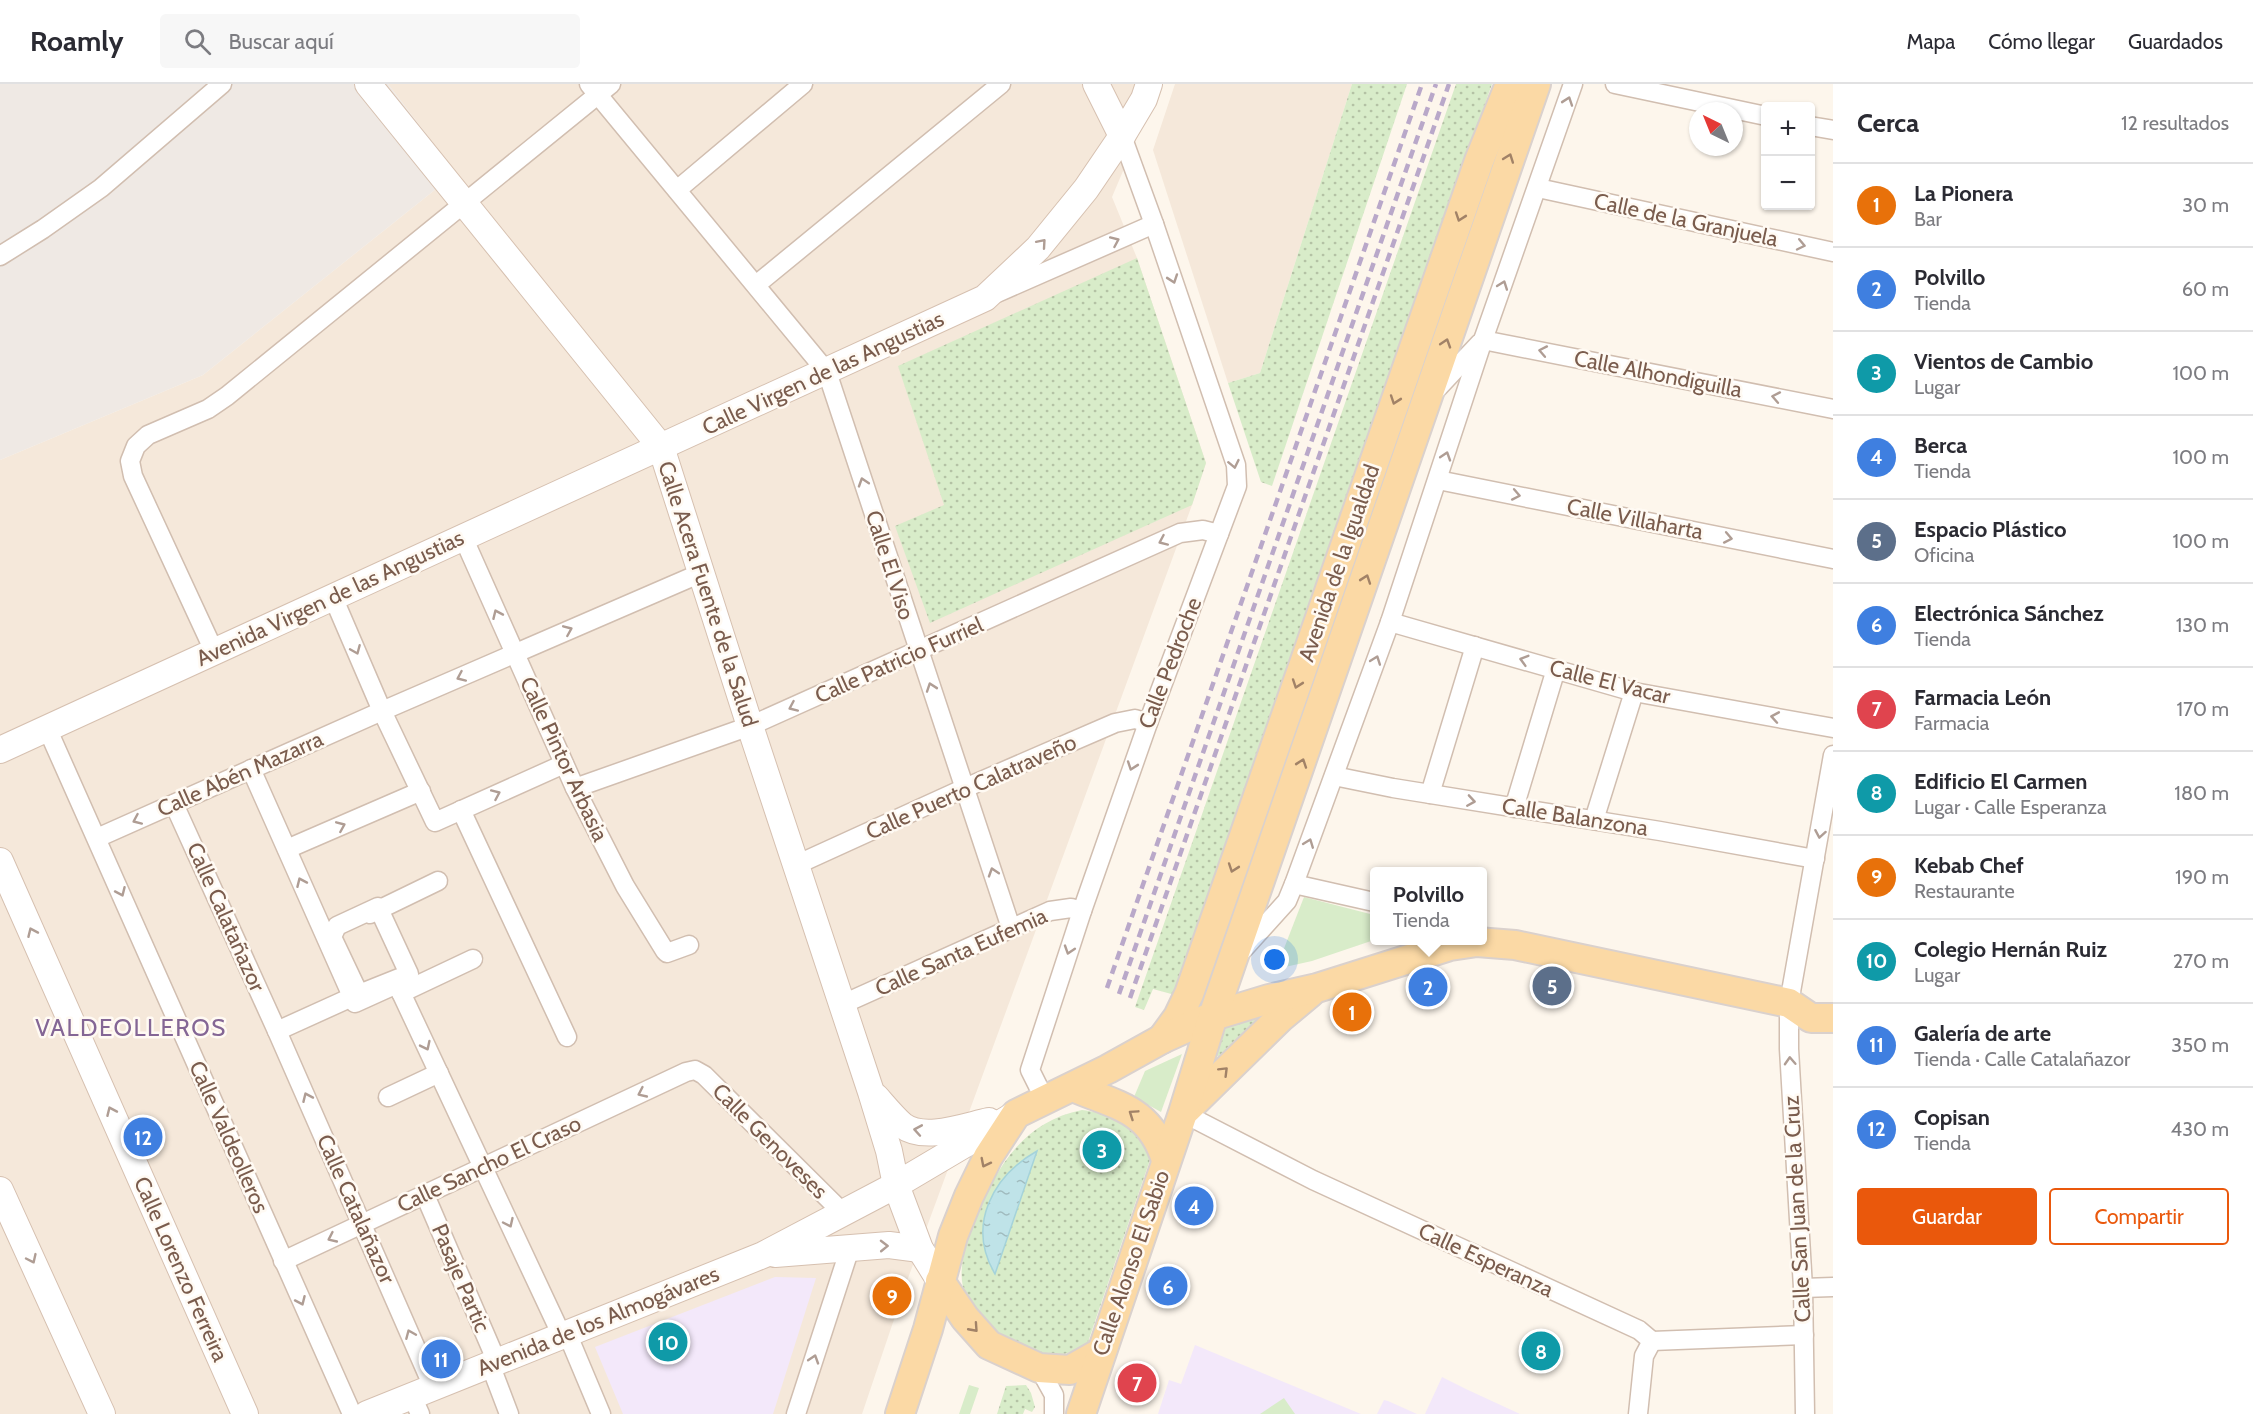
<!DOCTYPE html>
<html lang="es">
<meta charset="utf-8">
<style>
body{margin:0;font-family:Cabin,sans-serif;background:#f7f7f7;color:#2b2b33}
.controls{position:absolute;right:18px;top:18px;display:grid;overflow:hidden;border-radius:6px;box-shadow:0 2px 4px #0004}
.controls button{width:54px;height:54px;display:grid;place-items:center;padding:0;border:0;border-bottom:2px solid #e1e1e2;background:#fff;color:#2b2b33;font:30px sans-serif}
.compass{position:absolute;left:1689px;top:18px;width:54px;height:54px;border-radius:50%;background:#fff;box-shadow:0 2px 4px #0004;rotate:317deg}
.you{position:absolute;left:1275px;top:876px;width:21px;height:21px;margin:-15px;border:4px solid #fff;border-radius:50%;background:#1a73e8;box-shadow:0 0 0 9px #1a73e833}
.badge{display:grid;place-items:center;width:39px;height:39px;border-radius:50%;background:#ea580c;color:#fff;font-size:20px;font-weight:700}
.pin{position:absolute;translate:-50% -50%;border:3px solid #fff;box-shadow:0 2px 6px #0006}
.popup{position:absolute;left:1370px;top:783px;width:117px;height:78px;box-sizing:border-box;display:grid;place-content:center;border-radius:6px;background:#fff;filter:drop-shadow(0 2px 4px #0005);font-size:20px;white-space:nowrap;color:#7c7c81}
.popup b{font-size:22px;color:#2b2b33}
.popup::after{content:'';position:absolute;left:50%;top:100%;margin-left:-12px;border:12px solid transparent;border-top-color:#fff}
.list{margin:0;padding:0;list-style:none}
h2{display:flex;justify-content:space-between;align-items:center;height:78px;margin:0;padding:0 24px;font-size:26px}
h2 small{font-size:20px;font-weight:400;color:#7c7c81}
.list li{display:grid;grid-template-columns:39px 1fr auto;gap:18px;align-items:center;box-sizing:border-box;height:84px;padding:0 24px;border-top:2px solid #e1e1e2}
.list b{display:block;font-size:22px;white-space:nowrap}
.list p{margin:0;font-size:20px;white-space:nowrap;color:#7c7c81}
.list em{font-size:20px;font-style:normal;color:#7c7c81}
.actions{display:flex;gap:12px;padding:18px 24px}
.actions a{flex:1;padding:14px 0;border:2px solid #ea580c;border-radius:6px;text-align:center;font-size:21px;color:#ea580c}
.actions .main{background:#ea580c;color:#fff}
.icon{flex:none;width:33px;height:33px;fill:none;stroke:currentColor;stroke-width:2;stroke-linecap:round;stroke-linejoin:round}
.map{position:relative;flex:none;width:1833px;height:1330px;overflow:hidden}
header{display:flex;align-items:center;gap:36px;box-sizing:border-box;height:84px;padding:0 30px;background:#fff;border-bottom:2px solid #e1e1e2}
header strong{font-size:28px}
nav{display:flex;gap:33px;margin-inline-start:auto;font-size:21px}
.search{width:420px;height:54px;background:#f7f7f7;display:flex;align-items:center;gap:15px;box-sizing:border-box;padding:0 21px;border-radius:6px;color:#7c7c81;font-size:22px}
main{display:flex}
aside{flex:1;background:#fff}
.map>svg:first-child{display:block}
</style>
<header>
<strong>Roamly</strong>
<div class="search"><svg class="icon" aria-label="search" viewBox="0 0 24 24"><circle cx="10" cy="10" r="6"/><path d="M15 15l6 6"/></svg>Buscar aquí</div>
<nav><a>Mapa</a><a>Cómo llegar</a><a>Guardados</a></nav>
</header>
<main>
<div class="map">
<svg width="1833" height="1330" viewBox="0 0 1833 1330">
<defs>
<pattern id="grass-dots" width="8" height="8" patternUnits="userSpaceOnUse" patternTransform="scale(1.5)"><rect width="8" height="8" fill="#d8ecc9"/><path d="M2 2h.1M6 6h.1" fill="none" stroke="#b4c2a5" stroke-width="1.8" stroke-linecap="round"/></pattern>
<pattern id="water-ripples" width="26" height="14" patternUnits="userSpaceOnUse" patternTransform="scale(1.5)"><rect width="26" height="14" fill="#bfe3e8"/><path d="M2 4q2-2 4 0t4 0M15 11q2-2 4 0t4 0" fill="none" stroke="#a0bbbe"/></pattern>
</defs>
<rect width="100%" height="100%" fill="#fdf6ec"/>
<g fill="#f5e8da">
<polygon points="388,0 1160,0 1112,113 1137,174 1206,379 1192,421 907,1197 862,1330 0,1330 0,376 203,291 456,89"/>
<polygon points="1175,0 1352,0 1260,289 1228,299 1153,66"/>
</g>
<polygon fill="#efe9e4" points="0,0 388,0 456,89 203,291 0,376"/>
<g fill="#f3e8fa">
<polygon points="775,1193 816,1194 773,1330 623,1330 595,1263"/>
<polygon points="1195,1261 1361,1330 1158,1330 1169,1296 1181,1300"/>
<polygon points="1442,1293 1468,1306 1520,1330 1425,1330"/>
<polygon points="1384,1316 1388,1317 1417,1330 1377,1330"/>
</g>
<g fill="url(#grass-dots)">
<polygon points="1352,0 1407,0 1272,402 1261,398 1228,299 1260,289"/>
<polygon points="1456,0 1492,0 1175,911 1153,905 1144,926 1135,923"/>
<polygon points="1137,174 1206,379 1192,421 930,539 895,442 944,421 898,282"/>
<polygon points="1258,930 1265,938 1220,976 1216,970 1227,941"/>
<path d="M1082,1026C1103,1029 1134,1035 1145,1054C1148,1059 1150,1067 1151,1073L1088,1258C1071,1273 1053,1273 1033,1266C1005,1257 980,1240 967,1214C956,1192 964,1168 971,1147C991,1092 1019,1038 1082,1026Z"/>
<polygon points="1026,1301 1031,1309 1035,1323 1032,1328 1025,1325 1023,1330 997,1330 1006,1302"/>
</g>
<g fill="#d8ecc9">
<polygon points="1304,813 1374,831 1374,856 1312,877 1276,885"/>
<polygon points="1182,970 1161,1028 1134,1013 1145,987"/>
<polygon points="969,1301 979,1304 970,1330 959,1330"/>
<polygon points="1284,1314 1295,1330 1260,1330"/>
</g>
<path fill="url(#water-ripples)" stroke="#a5d3da" stroke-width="1.5" d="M1037,1067L995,1190C966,1141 993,1092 1037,1067Z"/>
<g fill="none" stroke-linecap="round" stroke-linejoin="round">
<g stroke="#d1beb0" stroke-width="21">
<g id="street">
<polyline points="589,0 827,288 1011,844"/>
<polyline points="1615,0 1766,32"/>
<polyline points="1810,42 1833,46"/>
<polyline points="1538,104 1833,168"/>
<polyline points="677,106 803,0"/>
<polyline points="0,172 43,145 101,104 222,0"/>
<polyline points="756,201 1001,0"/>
<polyline points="997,209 1154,140"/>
<polyline points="1483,256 1833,325"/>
<polyline points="1433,309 1480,259"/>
<polyline points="1438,396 1833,475"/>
<polyline points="463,453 575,704 625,802 665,867 667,869 689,861"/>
<polyline points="333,513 382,627 435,738 564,680"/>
<polyline points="1390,538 1634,608 1833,644"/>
<polyline points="214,567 133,392 130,377 136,362 148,351 208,325 227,312 611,0"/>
<polyline points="47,644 352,1330"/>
<polyline points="251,685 355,919 397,900 562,1252"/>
<polyline points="1334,692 1393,704 1660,747 1815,775"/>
<polyline points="575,704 750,642 1180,449 1203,446 1219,450"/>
<polyline points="1430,710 1475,562"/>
<polyline points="174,720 277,947 433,1303"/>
<polyline points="1514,724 1556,585"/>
<polyline points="461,726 567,953"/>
<polyline points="1594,736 1634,608"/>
<polyline points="97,754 382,627 701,489"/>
<polyline points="287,765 421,707"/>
<polyline points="796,781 965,704 1115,639 1135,635 1148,639"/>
<polyline points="1294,800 1374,818"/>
<polygon points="378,823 409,890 359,910 332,853 337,842"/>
<polyline points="370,830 438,797"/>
<polyline points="1240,869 1287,817 1294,800 1390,538 1483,256 1573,0"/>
<polyline points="401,909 473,875"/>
<polyline points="843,920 1050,827 1071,824 1082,827"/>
<polyline points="277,947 352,913"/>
<polyline points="388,1013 439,989"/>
<polyline points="1045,1016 1030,986 1082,827 1148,639 1237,402 1236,381 1154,140 1122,52"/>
<polyline points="1183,1029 1313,1096 1639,1246 1652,1257 1804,1251"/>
<polyline points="425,1111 497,1278"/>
<polyline points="283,1177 686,988 695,986 704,991 843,1129"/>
<polyline points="1803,1204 1833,1203"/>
<polyline points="567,1249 601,1330"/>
<polyline points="490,1280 509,1330"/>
<polyline points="1039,1284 1054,1311 1054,1330"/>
<polyline points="412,1312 420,1330"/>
<polyline points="796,1330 850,1164"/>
<polyline points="1638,1330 1644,1272 1652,1257"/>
<polyline points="1805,1330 1803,1204 1789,965 1789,919 1833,671"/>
</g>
</g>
<g stroke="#d6c0b0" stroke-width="28">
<g id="secondary">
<polyline points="368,0 661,363 750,642 871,1008 889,1067 896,1101 920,1165 940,1197"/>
<polyline points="1096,0 1122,52"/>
<polyline points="0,666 985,214 1038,164 1086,105 1122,52 1144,15 1149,0"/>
<polyline points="0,777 245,1330"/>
<path d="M876,1013C884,1022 893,1033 902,1041C924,1058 965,1042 989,1037"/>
<polyline points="0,1106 102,1330"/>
<polyline points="775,1170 889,1161 920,1165"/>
<polyline points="367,1330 763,1171 896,1101 1016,1030"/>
</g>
</g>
<g stroke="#dad1cd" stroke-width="32">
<g id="primary">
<polyline points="1162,955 1178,933 1189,910 1479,77 1510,0"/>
<path d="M1073,1003C1118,1022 1150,1025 1166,1076"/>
<polyline points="1187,1025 1280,934 1310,909"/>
<polyline points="940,1197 965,1234 989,1261 1039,1284 1070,1286 1100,1269"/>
<polyline points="900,1330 928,1245 953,1152 969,1112 988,1073 1016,1030 1108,985 1162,955 1213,932 1269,915 1317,904 1450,862 1477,858 1515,861 1789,919 1811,934 1833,934"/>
<polyline points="1081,1330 1183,1029 1213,932 1536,0"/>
</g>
</g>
<use href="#street" stroke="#fff" stroke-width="18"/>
<use href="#secondary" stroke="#fff" stroke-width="26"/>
<use href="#primary" stroke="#fbd9a5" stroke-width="28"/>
<g stroke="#b9a8c9" stroke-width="4.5" stroke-dasharray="9 6" stroke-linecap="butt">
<polyline points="1107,904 1422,0"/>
<polyline points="1119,910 1436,0"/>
<polyline points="1130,914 1449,0"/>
</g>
</g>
<defs><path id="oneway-chevron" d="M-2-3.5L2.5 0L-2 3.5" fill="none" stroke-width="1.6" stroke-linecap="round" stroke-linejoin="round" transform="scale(1.5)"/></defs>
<g stroke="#af9d94">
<use href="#oneway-chevron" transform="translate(1568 17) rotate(-71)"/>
<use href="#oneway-chevron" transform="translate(1115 157) rotate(-24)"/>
<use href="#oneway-chevron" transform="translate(1042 159) rotate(-49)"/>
<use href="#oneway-chevron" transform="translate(1801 161) rotate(12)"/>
<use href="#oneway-chevron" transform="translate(1173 195) rotate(71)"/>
<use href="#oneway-chevron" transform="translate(1503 201) rotate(-70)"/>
<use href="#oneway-chevron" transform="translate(1543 267) rotate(-169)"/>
<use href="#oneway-chevron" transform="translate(1776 313) rotate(-169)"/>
<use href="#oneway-chevron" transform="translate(1446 372) rotate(-72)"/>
<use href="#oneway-chevron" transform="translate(1234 380) rotate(78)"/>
<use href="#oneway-chevron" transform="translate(863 398) rotate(-108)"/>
<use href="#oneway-chevron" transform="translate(1516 411) rotate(11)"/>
<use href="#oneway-chevron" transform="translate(1728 454) rotate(11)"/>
<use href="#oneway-chevron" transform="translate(1163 457) rotate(156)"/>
<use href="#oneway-chevron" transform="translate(497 530) rotate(-114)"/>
<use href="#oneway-chevron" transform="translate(568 546) rotate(-23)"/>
<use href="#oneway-chevron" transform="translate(356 566) rotate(67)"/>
<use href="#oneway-chevron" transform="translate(1376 576) rotate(-70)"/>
<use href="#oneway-chevron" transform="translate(1524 576) rotate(-164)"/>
<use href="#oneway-chevron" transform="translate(461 593) rotate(156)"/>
<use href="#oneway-chevron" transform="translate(931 603) rotate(-109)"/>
<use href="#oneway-chevron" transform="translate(793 623) rotate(156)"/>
<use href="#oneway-chevron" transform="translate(1775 633) rotate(-170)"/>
<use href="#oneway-chevron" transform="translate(1132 682) rotate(109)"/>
<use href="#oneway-chevron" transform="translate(496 710) rotate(-24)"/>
<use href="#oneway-chevron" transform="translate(1471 717) rotate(9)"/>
<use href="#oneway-chevron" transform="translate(137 736) rotate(156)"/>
<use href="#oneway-chevron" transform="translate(341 742) rotate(-23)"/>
<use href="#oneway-chevron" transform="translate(1820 750) rotate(100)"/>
<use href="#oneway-chevron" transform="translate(1309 759) rotate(-69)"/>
<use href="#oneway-chevron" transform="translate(993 788) rotate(-108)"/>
<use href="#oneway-chevron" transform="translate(301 798) rotate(-114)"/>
<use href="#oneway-chevron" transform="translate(121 808) rotate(66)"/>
<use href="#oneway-chevron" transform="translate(32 848) rotate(-114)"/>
<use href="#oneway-chevron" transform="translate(1069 866) rotate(108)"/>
<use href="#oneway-chevron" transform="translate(426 962) rotate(64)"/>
<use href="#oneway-chevron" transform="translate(1790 977) rotate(-93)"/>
<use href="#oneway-chevron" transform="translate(642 1009) rotate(155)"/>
<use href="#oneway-chevron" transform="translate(307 1013) rotate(-114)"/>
<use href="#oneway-chevron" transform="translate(111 1027) rotate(-114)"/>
<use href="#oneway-chevron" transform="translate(918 1046) rotate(-170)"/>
<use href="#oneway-chevron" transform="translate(509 1139) rotate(65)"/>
<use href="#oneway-chevron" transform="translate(332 1154) rotate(155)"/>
<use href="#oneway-chevron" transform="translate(884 1162) rotate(-1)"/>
<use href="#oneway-chevron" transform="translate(32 1175) rotate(65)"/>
<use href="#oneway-chevron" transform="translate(301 1217) rotate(66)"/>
<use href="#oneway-chevron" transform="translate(410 1250) rotate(-113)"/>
<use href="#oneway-chevron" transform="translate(814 1275) rotate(-72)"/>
</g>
<g stroke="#a18267">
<use href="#oneway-chevron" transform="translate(1509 74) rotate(-70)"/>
<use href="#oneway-chevron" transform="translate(1460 133) rotate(109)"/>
<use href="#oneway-chevron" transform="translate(1446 259) rotate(-72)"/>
<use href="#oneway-chevron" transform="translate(1395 316) rotate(109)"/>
<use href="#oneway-chevron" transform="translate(1366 495) rotate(-71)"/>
<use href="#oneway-chevron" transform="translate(1297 600) rotate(109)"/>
<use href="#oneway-chevron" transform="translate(1302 679) rotate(-71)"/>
<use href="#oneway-chevron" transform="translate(1233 784) rotate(109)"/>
<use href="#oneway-chevron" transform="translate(1224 987) rotate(-45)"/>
<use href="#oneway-chevron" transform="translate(1133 1030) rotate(-146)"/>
<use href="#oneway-chevron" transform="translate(985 1079) rotate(117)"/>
<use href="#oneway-chevron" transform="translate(974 1244) rotate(48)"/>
</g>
<g text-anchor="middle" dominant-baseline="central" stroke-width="5" stroke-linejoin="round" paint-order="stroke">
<g font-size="22" fill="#7a5c4d" stroke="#fffaf3">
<text transform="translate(1686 136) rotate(12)">Calle de la Granjuela</text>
<text transform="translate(823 289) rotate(-25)">Calle Virgen de las Angustias</text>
<text transform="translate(1658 290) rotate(11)">Calle Alhondiguilla</text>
<text transform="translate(1635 435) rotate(11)">Calle Villaharta</text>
<text transform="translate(1339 479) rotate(-71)">Avenida de la Igualdad</text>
<text transform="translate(890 481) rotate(72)">Calle El Viso</text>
<text transform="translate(708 510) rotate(72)">Calle Acera Fuente de la Salud</text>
<text transform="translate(330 514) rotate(-25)">Avenida Virgen de las Angustias</text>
<text transform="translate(899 576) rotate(-24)">Calle Patricio Furriel</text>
<text transform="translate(1170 579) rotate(-69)">Calle Pedroche</text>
<text transform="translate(1610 598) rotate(14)">Calle El Vacar</text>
<text transform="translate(564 675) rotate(65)">Calle Pintor Arbasia</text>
<text transform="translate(240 690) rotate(-24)">Calle Abén Mazarra</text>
<text transform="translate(971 703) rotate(-24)">Calle Puerto Calatraveño</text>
<text transform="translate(1575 733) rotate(9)">Calle Balanzona</text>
<text transform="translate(226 833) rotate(66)">Calle Calatañazor</text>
<text transform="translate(961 868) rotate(-24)">Calle Santa Eufemia</text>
<text transform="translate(229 1053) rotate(66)">Calle Valdeolleros</text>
<text transform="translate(770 1057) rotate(45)">Calle Genoveses</text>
<text transform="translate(489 1080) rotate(-25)">Calle Sancho El Craso</text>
<text transform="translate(356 1125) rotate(66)">Calle Catalañazor</text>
<text transform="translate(1797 1125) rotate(-93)">Calle San Juan de la Cruz</text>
<text transform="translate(1486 1176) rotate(25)">Calle Esperanza</text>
<text transform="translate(1131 1179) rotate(-71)">Calle Alonso El Sabio</text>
<text transform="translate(181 1185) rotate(66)">Calle Lorenzo Ferreira</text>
<text transform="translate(461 1194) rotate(67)">Pasaje Partic</text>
<text transform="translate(598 1237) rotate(-22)">Avenida de los Almogávares</text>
</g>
<g font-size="24" letter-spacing="1.5" fill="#846695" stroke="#fffaf3">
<text x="131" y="943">VALDEOLLEROS</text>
</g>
</g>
</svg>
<div class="controls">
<button>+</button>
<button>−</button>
</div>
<svg class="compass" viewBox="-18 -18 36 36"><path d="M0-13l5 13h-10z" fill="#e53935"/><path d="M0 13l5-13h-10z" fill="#7c7c81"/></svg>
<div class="you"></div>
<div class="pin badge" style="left:1352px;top:928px;background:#e8710a">1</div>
<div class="pin badge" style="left:1428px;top:903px;background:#3f7fe0">2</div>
<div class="popup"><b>Polvillo</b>Tienda</div>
<div class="pin badge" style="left:1102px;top:1066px;background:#0f9aa8">3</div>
<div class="pin badge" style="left:1194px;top:1122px;background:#3f7fe0">4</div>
<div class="pin badge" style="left:1552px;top:902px;background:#5c6f8a">5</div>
<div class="pin badge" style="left:1168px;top:1202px;background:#3f7fe0">6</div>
<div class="pin badge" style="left:1137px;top:1299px;background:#e0444e">7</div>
<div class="pin badge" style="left:1541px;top:1267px;background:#0f9aa8">8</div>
<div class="pin badge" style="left:892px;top:1212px;background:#e8710a">9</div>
<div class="pin badge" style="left:668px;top:1258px;background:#0f9aa8">10</div>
<div class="pin badge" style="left:441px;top:1275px;background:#3f7fe0">11</div>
<div class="pin badge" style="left:143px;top:1053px;background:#3f7fe0">12</div>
</div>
<aside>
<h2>Cerca<small>12 resultados</small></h2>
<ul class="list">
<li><span class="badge" style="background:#e8710a">1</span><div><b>La Pionera</b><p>Bar</p></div><em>30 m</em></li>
<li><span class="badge" style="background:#3f7fe0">2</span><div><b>Polvillo</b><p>Tienda</p></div><em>60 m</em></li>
<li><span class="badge" style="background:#0f9aa8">3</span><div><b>Vientos de Cambio</b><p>Lugar</p></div><em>100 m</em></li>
<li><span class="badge" style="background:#3f7fe0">4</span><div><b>Berca</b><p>Tienda</p></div><em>100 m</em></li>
<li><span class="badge" style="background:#5c6f8a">5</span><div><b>Espacio Plástico</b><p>Oficina</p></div><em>100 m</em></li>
<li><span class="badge" style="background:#3f7fe0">6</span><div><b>Electrónica Sánchez</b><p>Tienda</p></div><em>130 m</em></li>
<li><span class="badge" style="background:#e0444e">7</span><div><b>Farmacia León</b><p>Farmacia</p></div><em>170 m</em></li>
<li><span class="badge" style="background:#0f9aa8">8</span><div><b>Edificio El Carmen</b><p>Lugar · Calle Esperanza</p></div><em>180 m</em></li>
<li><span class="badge" style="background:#e8710a">9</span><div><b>Kebab Chef</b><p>Restaurante</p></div><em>190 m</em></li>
<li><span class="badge" style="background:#0f9aa8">10</span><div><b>Colegio Hernán Ruiz</b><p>Lugar</p></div><em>270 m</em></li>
<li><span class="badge" style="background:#3f7fe0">11</span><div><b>Galería de arte</b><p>Tienda · Calle Catalañazor</p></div><em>350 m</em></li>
<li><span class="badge" style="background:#3f7fe0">12</span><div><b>Copisan</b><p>Tienda</p></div><em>430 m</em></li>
</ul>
<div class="actions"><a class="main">Guardar</a><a>Compartir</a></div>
</aside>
</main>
